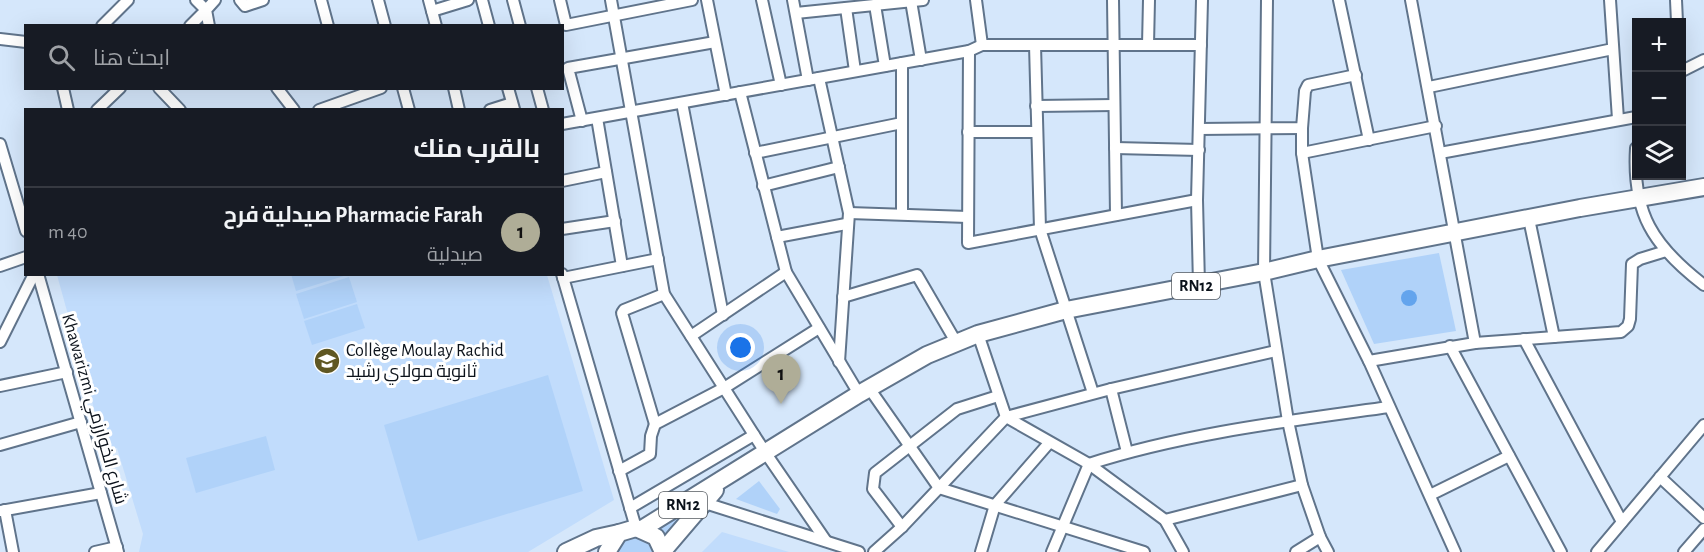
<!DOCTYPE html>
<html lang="ar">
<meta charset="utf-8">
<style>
body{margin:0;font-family:"Alegreya Sans",Cairo,sans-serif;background:#20242c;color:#f1f3f6;direction:rtl}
.controls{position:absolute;right:18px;top:18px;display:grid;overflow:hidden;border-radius:0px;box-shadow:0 6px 24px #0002}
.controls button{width:54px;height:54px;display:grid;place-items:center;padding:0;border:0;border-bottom:2px solid #363941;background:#171b24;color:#f1f3f6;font:30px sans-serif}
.you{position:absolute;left:741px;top:348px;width:21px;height:21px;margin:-15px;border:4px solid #fff;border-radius:50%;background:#1a73e8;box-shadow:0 0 0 9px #1a73e833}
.badge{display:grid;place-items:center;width:39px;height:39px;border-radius:50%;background:#afad97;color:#111;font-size:20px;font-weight:700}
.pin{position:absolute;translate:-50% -50px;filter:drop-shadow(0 2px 3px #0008)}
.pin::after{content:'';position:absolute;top:32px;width:21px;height:18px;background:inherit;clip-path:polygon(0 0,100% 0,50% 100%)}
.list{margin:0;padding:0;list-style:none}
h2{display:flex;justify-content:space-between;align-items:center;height:78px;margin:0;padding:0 24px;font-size:26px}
h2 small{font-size:20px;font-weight:400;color:#9ea1a6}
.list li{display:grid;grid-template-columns:39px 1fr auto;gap:18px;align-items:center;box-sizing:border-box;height:90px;padding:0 24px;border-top:2px solid #363941}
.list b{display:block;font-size:22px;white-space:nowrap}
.list p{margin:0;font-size:20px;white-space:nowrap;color:#9ea1a6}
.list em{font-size:20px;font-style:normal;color:#9ea1a6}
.icon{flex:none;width:33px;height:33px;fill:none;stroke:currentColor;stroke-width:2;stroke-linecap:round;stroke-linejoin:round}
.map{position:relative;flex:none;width:1704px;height:552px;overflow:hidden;direction:ltr}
.search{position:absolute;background:#171b24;box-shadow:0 6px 24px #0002;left:24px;top:24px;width:540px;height:66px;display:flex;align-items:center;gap:15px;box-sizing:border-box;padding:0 21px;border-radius:0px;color:#9ea1a6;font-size:22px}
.panel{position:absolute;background:#171b24;box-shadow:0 6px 24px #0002;left:24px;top:108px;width:540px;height:168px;border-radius:0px;direction:rtl}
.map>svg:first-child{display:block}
</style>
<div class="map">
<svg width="1704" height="552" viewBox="0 0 1704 552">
<rect width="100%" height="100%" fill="#d5e7fb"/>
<g fill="#c1dcfc">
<polygon points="57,275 547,275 614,500 528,552 139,552 143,534 117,448 106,452"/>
<polygon points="722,532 789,552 702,552"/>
</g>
<g fill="#b0d2f9">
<polygon points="1439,253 1456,331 1374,344 1341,270"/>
<polygon points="291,274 347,274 347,275 296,291"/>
<polygon points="349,277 357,302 304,319 296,294"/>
<polygon points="357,304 365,328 312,345 304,321"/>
<polygon points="548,375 583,491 418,541 384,425"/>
<polygon points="266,436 275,470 196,493 186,458"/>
<polygon points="759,481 780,509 777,514 736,499"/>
<polygon points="703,500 666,538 656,526"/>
<polygon points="638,536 650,542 656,552 614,552 625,538"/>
</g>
<circle fill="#63a4ed" cx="1409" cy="298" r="8"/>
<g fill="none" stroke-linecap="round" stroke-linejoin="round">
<g stroke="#60748b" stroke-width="14">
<g id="street">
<polyline points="240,0 245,6 263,0"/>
<polyline points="321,0 328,26"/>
<polyline points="378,0 385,26"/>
<polyline points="429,0 436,26"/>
<polyline points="482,0 489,26"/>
<polyline points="513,0 520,26"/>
<polyline points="560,0 566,25 692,0"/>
<polyline points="611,0 664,294 765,452 826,541"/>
<polyline points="707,0 726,95"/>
<polyline points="762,0 781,85"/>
<polyline points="793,0 808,80"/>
<polyline points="976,0 982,45"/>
<polyline points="1113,0 1116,215"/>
<polyline points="1267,0 1264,272 1288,421 1302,485 1320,537 1328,552"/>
<polyline points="1339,0 1369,140"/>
<polyline points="1411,0 1475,343"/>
<polyline points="1610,0 1618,119"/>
<polyline points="1676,0 1677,22"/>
<polyline points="911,1 921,60"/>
<polyline points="875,5 885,66"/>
<polyline points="846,8 855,71"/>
<polyline points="432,11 468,0"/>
<polyline points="796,13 923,0"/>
<polyline points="102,26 128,0"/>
<polyline points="190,26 206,10 196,0"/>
<polyline points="209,26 206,10 215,0"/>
<polyline points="0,39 26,42"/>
<polyline points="1035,45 1040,229 1093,393"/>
<polyline points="1148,45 1149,0"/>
<polyline points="969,51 968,243 1197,200"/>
<polyline points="902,63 902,214"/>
<polyline points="1682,71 1704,60"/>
<polyline points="819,78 849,213 839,362"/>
<polyline points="1429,87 1613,49"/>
<polyline points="63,88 68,110"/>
<polyline points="159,88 180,110"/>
<polyline points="277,88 294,110"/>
<polyline points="403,88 409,110"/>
<polyline points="454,88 459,110"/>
<polyline points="508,88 514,109"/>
<polyline points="537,88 543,110"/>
<polyline points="740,92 786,272 859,394"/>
<polyline points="682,103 723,315"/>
<polyline points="1036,106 1114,105"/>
<polyline points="97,110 120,88"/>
<polyline points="319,110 381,88"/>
<polyline points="490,110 512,103"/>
<polyline points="597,118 622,266"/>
<polyline points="582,121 568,68 715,42"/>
<polyline points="562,124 969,51 982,45 1201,45"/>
<polyline points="1302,128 1302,153 1318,259 1369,361 1455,552"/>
<polyline points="1199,129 1302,128 1305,91 1308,85 1356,75"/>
<polyline points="968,132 1037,132"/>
<polyline points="0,144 26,231"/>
<polyline points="1115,148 1199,150"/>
<path d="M1636,148C1632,213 1653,246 1704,285"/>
<polyline points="755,153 902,123"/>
<polyline points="1302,153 1436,126"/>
<polyline points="1440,153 1636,117"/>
<polyline points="562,181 606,172"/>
<polyline points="763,186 839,167"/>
<polyline points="849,213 968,217"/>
<polyline points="1529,219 1554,337"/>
<polyline points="562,229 615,221"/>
<polyline points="777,237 846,224"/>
<polyline points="0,266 26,257"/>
<polyline points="38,274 118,552"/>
<polyline points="562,274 636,528"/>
<polyline points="563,278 658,259"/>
<polyline points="1199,285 1197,200 1202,0"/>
<polyline points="843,297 917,275 956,342"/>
<polyline points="978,334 1006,417 1089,464 1165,520 1183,552"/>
<polyline points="691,336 786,272"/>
<polyline points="1524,339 1622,522"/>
<polyline points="0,342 34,274"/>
<polyline points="1450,346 1561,552"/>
<polyline points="1369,361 1475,343 1621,332 1628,326 1630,319 1632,264 1640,259 1666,251"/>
<polyline points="0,386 67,372"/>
<polyline points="869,388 939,488 1144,552"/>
<polyline points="1111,389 1127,452"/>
<polyline points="655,424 622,313 624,310 664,294"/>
<polyline points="0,445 81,422"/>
<polyline points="619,471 650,454 651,436 655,424 724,388 819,328"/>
<polyline points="1660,477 1704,518"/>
<polyline points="1430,495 1509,456"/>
<polyline points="705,503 859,552"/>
<polyline points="630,508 754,435"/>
<polyline points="5,510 13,552"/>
<polyline points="0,511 101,493"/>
<polyline points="1165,520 1302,485"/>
<polyline points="902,527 873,489 875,473 957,409 998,396"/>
<polyline points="95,552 117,547"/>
<polyline points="874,552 902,527 1006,417 1111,389 1276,351"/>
<polyline points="981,552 995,505 1049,443"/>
<path d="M1052,552L1089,464C1186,433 1289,421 1389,407"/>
<polyline points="1296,552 1320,537"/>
<polyline points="1597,552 1704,425"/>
<polyline points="1684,552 1704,529"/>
</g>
</g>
<g stroke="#60748b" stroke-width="20">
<g id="primary">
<polyline points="642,529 859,394 927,355 978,334 1066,310 1264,272 1318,259 1580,208 1704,187"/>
<polyline points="663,551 715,490"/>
<polyline points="566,552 596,538 619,533"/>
<polyline points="607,552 619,533 636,528 656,537 663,552"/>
</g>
</g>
<use href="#street" stroke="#fff" stroke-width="10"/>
<use href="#primary" stroke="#fff" stroke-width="16"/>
</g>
<defs>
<g id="school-disc" transform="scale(1.35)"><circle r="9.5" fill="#5f5723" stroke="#fff"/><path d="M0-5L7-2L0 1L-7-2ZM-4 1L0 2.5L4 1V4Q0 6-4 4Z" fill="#fff"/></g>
</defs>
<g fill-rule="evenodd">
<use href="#school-disc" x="327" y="361"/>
</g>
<g text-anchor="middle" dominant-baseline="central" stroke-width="6" stroke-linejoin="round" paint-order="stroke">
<g fill="#fff" stroke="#54595f" stroke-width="1.5">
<rect x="1172" y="273" width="48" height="26" rx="4.5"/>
<rect x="659" y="492" width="48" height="26" rx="4.5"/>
</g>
<g font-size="16" font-weight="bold" fill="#0b121b">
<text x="1196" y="286">RN12</text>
<text x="683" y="505">RN12</text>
</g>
<g font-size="18" fill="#0b121b" stroke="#fff" text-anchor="start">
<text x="346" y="351">Collège Moulay Rachid<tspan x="346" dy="21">ثانوية مولاي رشيد</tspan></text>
</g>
<g font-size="18" fill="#0b121b" stroke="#fff">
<text transform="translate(94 409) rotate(74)">Khawarizmi شارع الخوارزمي</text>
</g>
</g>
</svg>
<div class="controls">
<button>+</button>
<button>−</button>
<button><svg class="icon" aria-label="layers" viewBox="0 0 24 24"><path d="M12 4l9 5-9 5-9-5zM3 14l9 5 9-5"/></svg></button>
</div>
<div class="you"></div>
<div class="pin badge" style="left:781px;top:404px">1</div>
<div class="search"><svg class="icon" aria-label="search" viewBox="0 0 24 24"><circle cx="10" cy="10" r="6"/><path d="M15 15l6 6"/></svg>ابحث هنا</div>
<section class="panel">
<h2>بالقرب منك<small></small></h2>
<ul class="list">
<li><span class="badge">1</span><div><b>Pharmacie Farah صيدلية فرح</b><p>صيدلية</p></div><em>40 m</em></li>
</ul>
</section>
</div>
